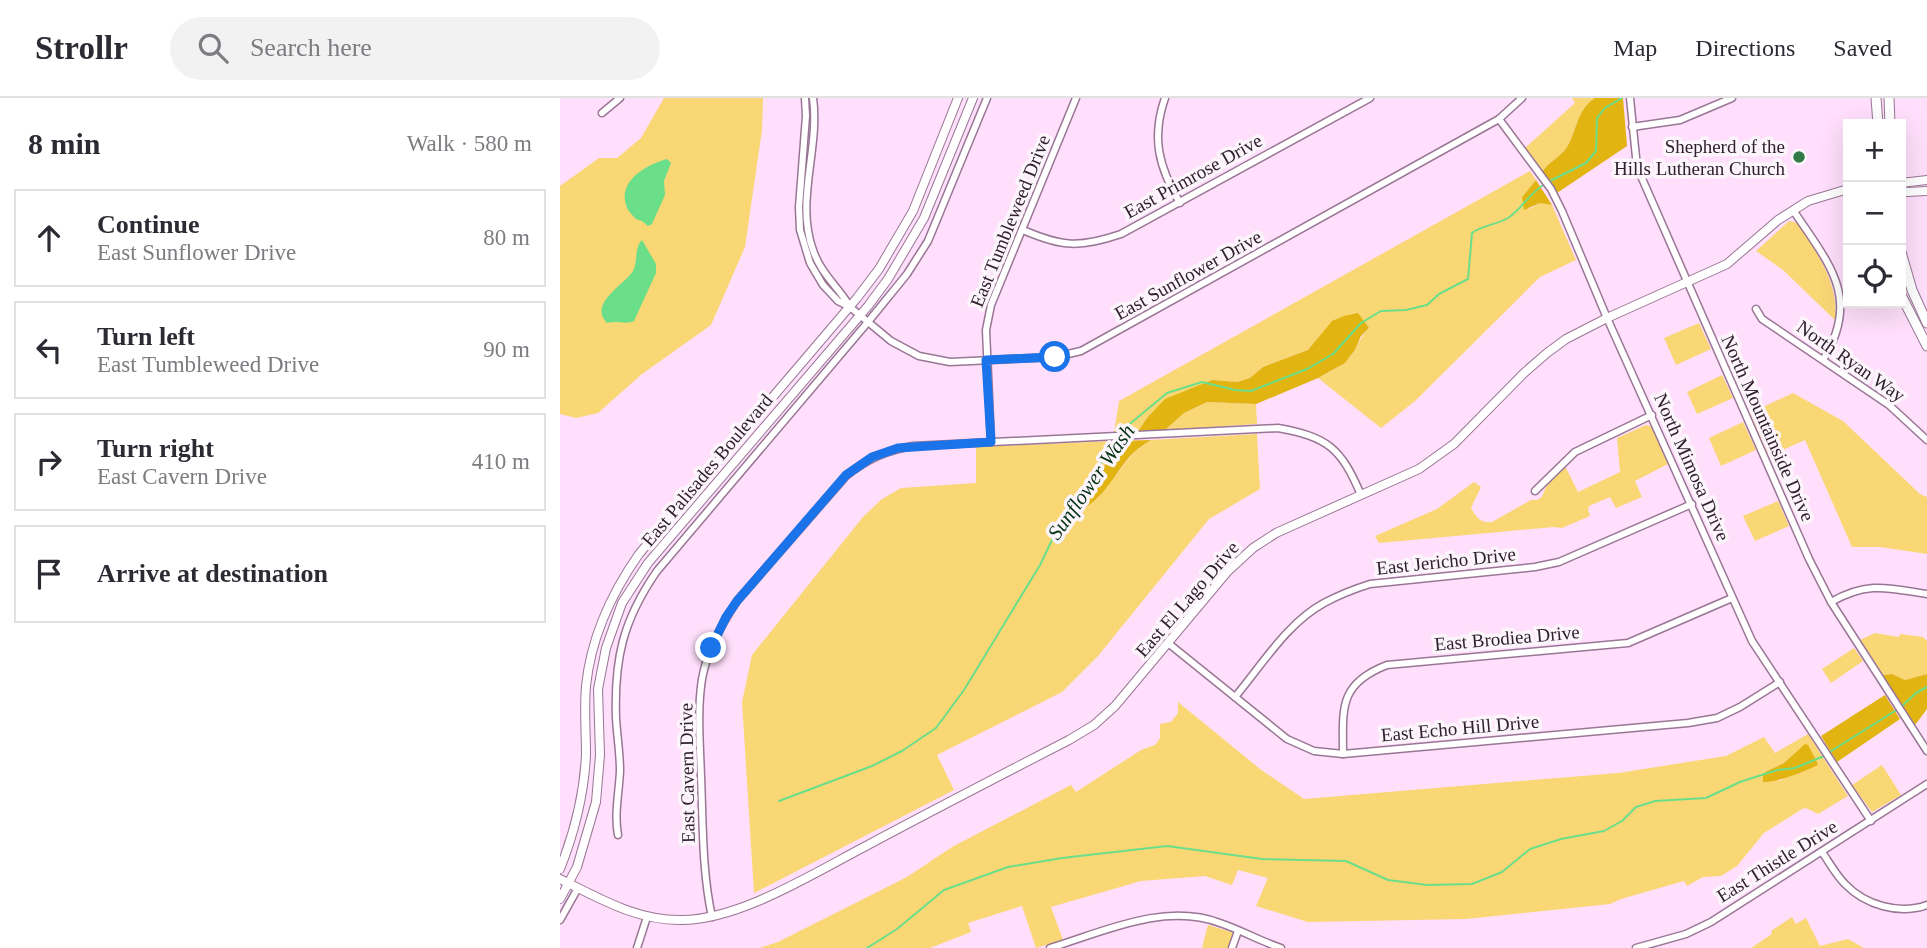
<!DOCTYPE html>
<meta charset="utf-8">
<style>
body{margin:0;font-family:"Times New Roman",serif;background:#f2f2f3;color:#2b2b33}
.controls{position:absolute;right:21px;top:21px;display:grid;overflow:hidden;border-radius:0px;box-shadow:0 7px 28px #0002}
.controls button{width:63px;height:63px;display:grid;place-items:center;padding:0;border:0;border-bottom:2px solid #e1e1e2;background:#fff;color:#2b2b33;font:35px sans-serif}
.stop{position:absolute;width:21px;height:21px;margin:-16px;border:5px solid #1a73e8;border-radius:50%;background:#fff}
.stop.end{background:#1a73e8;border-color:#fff;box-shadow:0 2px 7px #0008}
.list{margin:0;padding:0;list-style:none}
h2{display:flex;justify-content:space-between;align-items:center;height:91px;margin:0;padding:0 28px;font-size:30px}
h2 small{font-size:23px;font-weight:400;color:#7c7c81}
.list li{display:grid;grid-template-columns:46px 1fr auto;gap:21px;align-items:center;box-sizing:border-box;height:98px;margin:0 14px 14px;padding:0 14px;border:2px solid #e1e1e2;border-radius:0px}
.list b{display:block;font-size:26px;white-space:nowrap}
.list p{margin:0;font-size:23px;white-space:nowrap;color:#7c7c81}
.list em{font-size:23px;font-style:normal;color:#7c7c81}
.icon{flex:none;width:38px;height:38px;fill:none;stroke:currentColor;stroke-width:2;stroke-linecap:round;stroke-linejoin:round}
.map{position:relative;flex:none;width:1367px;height:850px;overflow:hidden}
header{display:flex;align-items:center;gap:42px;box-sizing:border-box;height:98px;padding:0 35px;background:#fff;border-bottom:2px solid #e1e1e2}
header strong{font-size:33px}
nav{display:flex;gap:38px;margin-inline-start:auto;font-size:24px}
.search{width:490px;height:63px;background:#f2f2f3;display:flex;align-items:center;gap:18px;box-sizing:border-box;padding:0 24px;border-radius:38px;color:#7c7c81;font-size:26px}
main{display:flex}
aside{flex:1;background:#fff}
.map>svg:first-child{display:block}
</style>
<header>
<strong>Strollr</strong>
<div class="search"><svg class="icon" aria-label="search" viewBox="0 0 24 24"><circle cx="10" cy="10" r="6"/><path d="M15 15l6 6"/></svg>Search here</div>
<nav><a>Map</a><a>Directions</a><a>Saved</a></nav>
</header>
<main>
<aside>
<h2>8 min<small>Walk · 580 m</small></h2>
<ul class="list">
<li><svg class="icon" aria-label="ahead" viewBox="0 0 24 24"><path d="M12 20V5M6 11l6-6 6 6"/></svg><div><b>Continue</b><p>East Sunflower Drive</p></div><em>80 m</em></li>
<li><svg class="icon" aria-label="left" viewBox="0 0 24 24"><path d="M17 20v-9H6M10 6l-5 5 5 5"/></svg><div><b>Turn left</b><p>East Tumbleweed Drive</p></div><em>90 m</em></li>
<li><svg class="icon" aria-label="right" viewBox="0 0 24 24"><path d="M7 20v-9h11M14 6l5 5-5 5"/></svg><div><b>Turn right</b><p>East Cavern Drive</p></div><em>410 m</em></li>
<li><svg class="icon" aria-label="arrive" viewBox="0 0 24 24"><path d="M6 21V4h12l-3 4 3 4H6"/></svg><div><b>Arrive at destination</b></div></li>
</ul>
</aside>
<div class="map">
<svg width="1367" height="850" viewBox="0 0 1367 850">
<rect width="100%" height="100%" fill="#ffdffb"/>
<g fill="#fad775" fill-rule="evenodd">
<polygon points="104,0 203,0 202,32 185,149 151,227 82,276 38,315 16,320 0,316 0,88 39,60 57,60 81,40"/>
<path d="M1012,0H1035C1017,11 1017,33 1007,49C1000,60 989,63 982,74L965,50L1015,5Z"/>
<path d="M970,73L976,82L962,99L969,111L980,105L992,107L1016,162L980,179L855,303L821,330L758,280C771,273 785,267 794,254C799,245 801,238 809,230L773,223L748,252L703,269L690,280L677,284L651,282L587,320L578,333L554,335L559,303Z"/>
<path d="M1229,123L1238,125C1257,156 1279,184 1275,222L1223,172L1196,153Z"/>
<polygon points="1139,225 1151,251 1116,267 1104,240"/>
<polygon points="1162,277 1173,300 1137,316 1127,294"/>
<polygon points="1233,295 1283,323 1360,396 1367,399 1367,456 1320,449 1292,449 1245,342 1209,358 1190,315"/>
<polygon points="647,304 696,306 697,326 605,332 624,315"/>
<polygon points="1183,324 1196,352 1161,368 1149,340"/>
<path d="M1086,327L1092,329L1108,366L1075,383L1082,399L1056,410L1050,399L1029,408L1028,412L1030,418L1002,430L993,429L819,445L815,438L877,411L914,384L921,389L911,410C917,420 920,425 932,424L971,402C984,403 982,396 987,387C991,380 999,374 1005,368L1018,394L1060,374L1057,340Z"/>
<path d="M697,336L700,391L649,421L538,558L502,594L377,657L394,692L194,795L182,604L192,557L303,419L322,401L341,390L416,385V349L553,343C545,374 538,384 511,400L512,412L537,401L574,354L591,342Z"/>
<polygon points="1218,403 1229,428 1195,443 1183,418"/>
<polygon points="1315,535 1339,539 1340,536 1363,539 1367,543 1367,576 1345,582 1332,576 1323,577 1300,542"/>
<polygon points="1294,550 1303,563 1271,585 1262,571"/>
<path d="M618,604L700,671L744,701L1058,675L1166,658L1204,639L1215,655L1248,636L1288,698L1258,716L1246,710L1242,711L1204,735L1177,768L1161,778L1143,779L1127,788L1124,783L1061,801L1050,806L906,821L748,824L696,808L708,780L678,772L672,787L645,778L581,783L491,809L503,842L476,850L462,808L408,825L411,834L370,850H200L218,844L347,779L392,749L511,687L516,694L581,652L595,647L600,640V626L611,624L618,615ZM1245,647L1256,668L1231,676L1220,683L1207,673L1224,665Z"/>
<polygon points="1322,667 1341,697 1312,714 1292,687"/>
<polygon points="1232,819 1236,826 1246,820 1260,848 1288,841 1304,850 1191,850 1212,836 1211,833"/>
<polygon points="648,827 671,834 674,837 670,850 642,850"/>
</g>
<g fill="#e1b412">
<path d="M1035,0H1063L1067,48L997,95L982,74C989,63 1000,60 1007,49C1017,33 1017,11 1035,0Z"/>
<polygon points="976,82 992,107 980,105 964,112 962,99"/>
<polygon points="798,215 809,230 801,238 795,252 785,265 758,280 696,306 647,304 624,315 605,332 578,333 587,320 605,301 652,282 677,284 690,280 703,269 748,252 772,223 784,218"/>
<path d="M591,342C585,346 578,350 573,355C554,375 543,405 515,414L512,412L511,400C538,384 545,374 553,343Z"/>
<polygon points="1332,576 1345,582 1367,576 1367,611 1355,627 1323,577"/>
<polygon points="1325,597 1340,621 1277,664 1261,638"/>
<path d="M1245,646L1248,647L1258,666L1256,668C1242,674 1217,685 1203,684V677L1207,673L1224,665Z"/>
</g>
<g fill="#6bde8a">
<path d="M107,61L111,65L104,83L105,97L92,126L88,128L82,123L76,121C73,118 67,112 66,107C58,82 88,66 107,61Z"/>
<path d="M82,142L96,166V175L74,223C66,227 57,222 47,225C28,206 63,188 73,173C78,163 74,150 82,142Z"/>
</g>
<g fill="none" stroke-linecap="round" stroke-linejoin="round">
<g stroke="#6bde8a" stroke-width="2">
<polyline points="990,83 1026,65 1036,53 1037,20 1045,10 1062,0"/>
<path d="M562,335L566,329L607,295L642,284L675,292L691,293L747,271L773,256L801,225L821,213L846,212L867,207L879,196L908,181L912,135C923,127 936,127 948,120C963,110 969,95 985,86"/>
<polyline points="1342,608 1356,595 1367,589"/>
<polyline points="1268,655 1338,611"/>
<polyline points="219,703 312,668 342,653 376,630 404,592 480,467 503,419 559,340"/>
<polyline points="307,850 337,831 384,792 448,769 502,760 607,748 702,761 786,763 828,782 867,787 912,786 942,774 970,751 1001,741 1044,733 1062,723 1076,709 1095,703 1146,700 1180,684 1217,672 1235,670 1264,658"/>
</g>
<g stroke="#997695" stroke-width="9">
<g id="minor">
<polyline points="245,0 246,18 239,109 240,132 250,165 263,187 278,203 290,209 331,243 359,258 390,264 495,259 521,253 939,21 962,0"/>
<path d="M253,0C260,50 235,103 253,152C260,174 277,188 289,207"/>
<path d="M605,0C591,40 599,70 620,105"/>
<polyline points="1070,0 1077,69 1249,461 1271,504 1367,653"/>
<polyline points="42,15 60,0"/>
<polyline points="939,21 991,91 1002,113 1047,220 1192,543 1311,723"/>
<polyline points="1072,29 1120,22 1172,0"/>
<path d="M1233,112C1268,165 1302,199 1263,262"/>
<path d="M463,132C502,149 520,150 561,136L810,0"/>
<polyline points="1196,211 1202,221 1329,307 1367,342"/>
<polyline points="431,344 426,232 431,207 516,0"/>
<polyline points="975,393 1015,354 1092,317"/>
<path d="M1271,504C1308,483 1328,490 1367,496"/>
<polyline points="608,545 727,641 754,653 783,656 1128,625 1157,620 1180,609 1220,584"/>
<path d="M675,599C702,567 727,525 764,505C779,497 794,491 810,486L975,469L999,464L1132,406"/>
<path d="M783,656C783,611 778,586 827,567L1068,545L1172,500"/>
<path d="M58,737C54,716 59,695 60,673C60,655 57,638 56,620C54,561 63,522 97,473L308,224L347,176L368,143L427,0"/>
<path d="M1262,754C1269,764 1276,777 1285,786C1305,807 1339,817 1367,807"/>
<path d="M152,819C142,773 143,726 141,679C140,647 137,613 142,581C147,553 161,527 177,503L286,378C307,361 327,352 353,348L718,330C768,339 781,350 801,397"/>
<polyline points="0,822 18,790"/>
<polyline points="77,850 87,819"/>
<path d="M490,850C543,834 604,804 660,825C681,832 700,843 721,850"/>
<polyline points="672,850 678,833"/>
<polyline points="1076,850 1126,836 1151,824 1367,686"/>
</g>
</g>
<g stroke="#997695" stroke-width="10">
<g id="tertiary">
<polyline points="1341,85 1367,82"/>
<polyline points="1341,92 1347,94 1367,93"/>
<path d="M0,771C15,733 24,698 26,657C26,634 24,611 26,588C31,539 51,496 79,456L297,200L319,171L353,113L398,0"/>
<path d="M0,781C39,800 75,822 120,822C178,823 254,775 306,748C373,712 441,677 509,642L534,627L555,608L668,473L693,450L716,435L859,371L894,346L964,275L987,255L1006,241L1047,220L1167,166L1218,122L1248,103L1288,91"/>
<polyline points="0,801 17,769 36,704 40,657 38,591 46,550 62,505 88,465 308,208 328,181 364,120 413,0"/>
</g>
</g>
<g stroke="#997695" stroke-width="11">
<g id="secondary">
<polyline points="1316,0 1318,26"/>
<polyline points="1329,0 1330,26"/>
<polyline points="1341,154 1352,192 1367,225"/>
<polyline points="1341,197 1367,248"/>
</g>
</g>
<use href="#minor" stroke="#fff" stroke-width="6"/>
<use href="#tertiary" stroke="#fff" stroke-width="8"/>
<use href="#secondary" stroke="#fff" stroke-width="9"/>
</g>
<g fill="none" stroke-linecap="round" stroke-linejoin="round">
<polyline stroke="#1a73e8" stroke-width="9" points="151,550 166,519 177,503 286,377 312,359 338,350 431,344 426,262 495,259"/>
</g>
<circle fill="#327a47" stroke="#fdf5fc" stroke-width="2.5" cx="1239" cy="59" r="7"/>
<g text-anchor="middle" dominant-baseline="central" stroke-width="7" stroke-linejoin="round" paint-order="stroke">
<g font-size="19" fill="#30212e" stroke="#fdf5fc" text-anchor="end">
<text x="1225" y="48">Shepherd of the<tspan x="1225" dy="22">Hills Lutheran Church</tspan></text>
</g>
<g font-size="19" fill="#30212e" stroke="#fdf5fc">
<text transform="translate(633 78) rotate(-29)">East Primrose Drive</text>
<text transform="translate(450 123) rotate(-68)">East Tumbleweed Drive</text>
<text transform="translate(628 177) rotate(-29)">East Sunflower Drive</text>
<text transform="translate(1291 263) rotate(35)">North Ryan Way</text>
<text transform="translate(1208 330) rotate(66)">North Mountainside Drive</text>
<text transform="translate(1132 369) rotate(66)">North Mimosa Drive</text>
<text transform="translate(147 372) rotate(-50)">East Palisades Boulevard</text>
<text transform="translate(886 463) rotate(-6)">East Jericho Drive</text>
<text transform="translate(627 501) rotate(-49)">East El Lago Drive</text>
<text transform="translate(947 540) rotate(-5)">East Brodiea Drive</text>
<text transform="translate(900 630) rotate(-5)">East Echo Hill Drive</text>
<text transform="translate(127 675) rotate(-91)">East Cavern Drive</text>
<text transform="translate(1217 763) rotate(-32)">East Thistle Drive</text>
</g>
<g font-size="21" font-style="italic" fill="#023414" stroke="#fdf5fc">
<text transform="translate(531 384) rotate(-55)">Sunflower Wash</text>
</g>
</g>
</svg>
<div class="controls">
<button>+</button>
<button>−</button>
<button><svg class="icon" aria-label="locate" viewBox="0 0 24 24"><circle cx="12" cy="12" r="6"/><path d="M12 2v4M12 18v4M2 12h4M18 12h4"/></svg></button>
</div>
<div class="stop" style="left:495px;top:259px"></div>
<div class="stop end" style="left:151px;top:550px"></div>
</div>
</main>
